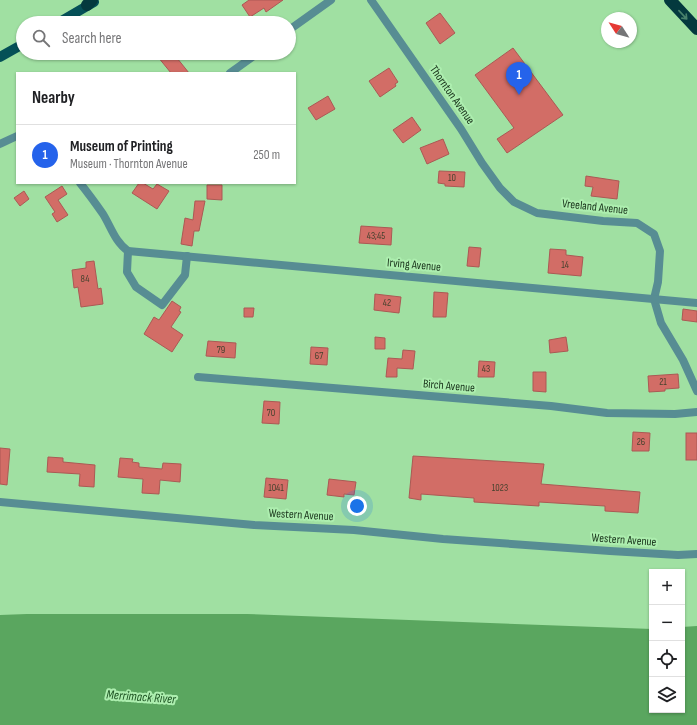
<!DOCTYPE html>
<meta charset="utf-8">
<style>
body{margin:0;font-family:"Sofia Sans Condensed",sans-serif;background:#f6f6f6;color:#202124}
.controls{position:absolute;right:12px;bottom:12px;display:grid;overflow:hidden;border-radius:0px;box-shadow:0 1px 3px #0004}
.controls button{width:36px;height:36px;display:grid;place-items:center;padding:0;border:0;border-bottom:1px solid #e0e0e0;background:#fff;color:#202124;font:20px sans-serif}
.compass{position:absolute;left:601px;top:12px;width:36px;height:36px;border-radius:50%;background:#fff;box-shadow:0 1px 3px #0004;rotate:306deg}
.you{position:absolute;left:357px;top:506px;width:14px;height:14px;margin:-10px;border:3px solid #fff;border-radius:50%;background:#1a73e8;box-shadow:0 0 0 6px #1a73e833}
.badge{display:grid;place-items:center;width:26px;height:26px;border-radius:50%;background:#2563eb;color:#fff;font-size:13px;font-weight:700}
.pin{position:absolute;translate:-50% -33px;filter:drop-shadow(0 1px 2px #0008)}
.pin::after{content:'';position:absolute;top:21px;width:14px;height:12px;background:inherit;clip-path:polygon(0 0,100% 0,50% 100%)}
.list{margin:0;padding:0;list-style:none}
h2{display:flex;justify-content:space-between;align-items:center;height:52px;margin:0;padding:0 16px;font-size:17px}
h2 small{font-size:13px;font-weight:400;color:#757577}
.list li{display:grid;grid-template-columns:26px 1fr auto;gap:12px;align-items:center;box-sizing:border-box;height:60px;padding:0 16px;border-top:1px solid #e0e0e0}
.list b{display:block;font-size:15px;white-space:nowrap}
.list p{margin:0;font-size:13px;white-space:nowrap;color:#757577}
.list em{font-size:13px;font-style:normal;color:#757577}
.icon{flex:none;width:22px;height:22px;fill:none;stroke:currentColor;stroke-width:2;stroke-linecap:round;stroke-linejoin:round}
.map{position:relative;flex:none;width:697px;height:725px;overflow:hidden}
.search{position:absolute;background:#fff;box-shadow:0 1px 3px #0004;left:16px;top:16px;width:280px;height:44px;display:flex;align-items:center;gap:10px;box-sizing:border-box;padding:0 14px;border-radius:22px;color:#757577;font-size:15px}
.panel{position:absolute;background:#fff;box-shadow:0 1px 3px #0004;left:16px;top:72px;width:280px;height:112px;border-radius:0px}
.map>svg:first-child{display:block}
</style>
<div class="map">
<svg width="697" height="725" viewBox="0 0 697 725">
<rect width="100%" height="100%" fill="#a0e0a2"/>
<polygon fill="#5aa65f" points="27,614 247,614 652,629 652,710 682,710 682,627 697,626 697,725 0,725 0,615"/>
<g fill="#d26d66" stroke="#ab5954">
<polygon points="249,0 283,0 266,12 264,8 250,17 242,5"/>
<polygon points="440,13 455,33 440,44 426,23"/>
<polygon points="513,48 563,115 507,153 497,139 514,128 475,75"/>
<polygon points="164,53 173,53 189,73 171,73 158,57"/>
<polygon points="389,68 398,82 395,84 396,86 380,97 369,81"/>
<polygon points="328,96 335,109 316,120 308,108"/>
<polygon points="412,117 421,130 403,143 393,130"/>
<polygon points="443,139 449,154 427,164 420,148"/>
<polygon points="439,171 465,172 464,187 445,186 445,184 438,183"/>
<polygon points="586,176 619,181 617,199 591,196 593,187 585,186"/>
<polygon points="139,183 143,183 153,189 157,184 169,191 157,209 132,193"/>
<polygon points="207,185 222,185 222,200 207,199"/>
<polygon points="62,186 67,194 58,200 68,215 57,222 52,214 55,212 45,197"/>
<polygon points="24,191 29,199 20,206 14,198"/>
<polygon points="195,201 205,201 199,231 194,231 192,246 181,244 185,218 193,220"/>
<polygon points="361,226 392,228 391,245 359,243"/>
<polygon points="469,247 481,248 479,267 467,266"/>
<polygon points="550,249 566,250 566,255 583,257 581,276 548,273"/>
<polygon points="94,261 98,289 101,288 103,304 81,307 78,287 74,288 72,270 86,268 86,262"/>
<polygon points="434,292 448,293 446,317 433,317"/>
<polygon points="375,294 401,297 399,313 374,310"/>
<polygon points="172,301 181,307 179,311 181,312 171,327 183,335 172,352 144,334 154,317 159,320"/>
<polygon points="244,308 254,308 253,317 244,317"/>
<polygon points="683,309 697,311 697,322 682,320"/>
<polygon points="375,337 385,338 385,349 375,349"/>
<polygon points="566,337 568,351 550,353 549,340"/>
<polygon points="208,341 236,343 235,358 206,356"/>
<polygon points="311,347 328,348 327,365 310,364"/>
<polygon points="403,350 415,351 413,369 397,368 397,377 386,377 388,358 402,359"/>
<polygon points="479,361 495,362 494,377 478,377"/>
<polygon points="533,372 546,372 546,392 533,391"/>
<polygon points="678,374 679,388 665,389 665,391 649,392 648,376"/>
<polygon points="264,401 280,402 279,424 262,423"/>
<polygon points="633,432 650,433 649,451 632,451"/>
<rect x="686" y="433" width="11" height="27"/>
<polygon points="0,448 10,449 7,485 0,484"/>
<polygon points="413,456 544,464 541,484 640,492 638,513 605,511 605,506 539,502 539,506 474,502 474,498 421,494 421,500 409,498"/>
<polygon points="48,457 63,458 63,462 95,465 94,487 79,486 80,474 47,472"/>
<polygon points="120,458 133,459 132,462 139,463 139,467 162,469 163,463 181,464 180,482 160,480 159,494 142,493 143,479 118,477"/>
<polygon points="266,478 288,480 286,499 264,497"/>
<polygon points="329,479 356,482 354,495 344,494 344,497 327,495"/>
</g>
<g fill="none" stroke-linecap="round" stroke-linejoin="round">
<g stroke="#578d93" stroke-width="8">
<polyline points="371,0 461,129 482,163 500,188 514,202 537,213 603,221 637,223 654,234 660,251 658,282 654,299 661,323 683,360 697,391"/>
<polyline points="289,30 331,0"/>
<polyline points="230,73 258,53"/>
<polyline points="0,144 17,136"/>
<path d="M80,183C88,193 96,204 103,214C111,227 115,242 128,251L697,303"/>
<polyline points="128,251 127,272 136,287 162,305 185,275 187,256"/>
<polyline points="198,377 551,406 607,413 675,414 697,412"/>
<polyline points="0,502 254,525 354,530 443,539 610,551 678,555 697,554"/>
</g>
<g stroke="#055057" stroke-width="10">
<polyline points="58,23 94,2"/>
<polyline points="0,57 23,44"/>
</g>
<g stroke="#04393e" stroke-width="12">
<polyline points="670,0 697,29"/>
<polyline points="87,5 92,0"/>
</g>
</g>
<defs><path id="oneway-shaft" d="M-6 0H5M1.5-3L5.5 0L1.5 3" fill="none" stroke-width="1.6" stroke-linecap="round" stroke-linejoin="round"/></defs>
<use stroke="#48816b" href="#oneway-shaft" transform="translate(683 15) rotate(47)"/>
<g text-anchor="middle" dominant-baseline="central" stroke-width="4" stroke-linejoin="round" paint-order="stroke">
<g font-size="10" fill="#47422e">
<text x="452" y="178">10</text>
<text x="376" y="236">43;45</text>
<text x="565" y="265">14</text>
<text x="85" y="279">84</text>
<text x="387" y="303">42</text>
<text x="221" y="350">79</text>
<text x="319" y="356">67</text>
<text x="486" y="369">43</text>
<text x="663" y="382">21</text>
<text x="271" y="413">70</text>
<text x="641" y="442">26</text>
<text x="276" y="488">1041</text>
<text x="500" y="488">1023</text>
</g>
<g font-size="12" fill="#19331b" stroke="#adeeaf">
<text transform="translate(452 95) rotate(55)">Thornton Avenue</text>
<text transform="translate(595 207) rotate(6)">Vreeland Avenue</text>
<text transform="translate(414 265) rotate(5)">Irving Avenue</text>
<text transform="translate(449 386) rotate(5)">Birch Avenue</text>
<text transform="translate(301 515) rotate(3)">Western Avenue</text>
<text transform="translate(624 540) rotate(4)">Western Avenue</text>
</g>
<g font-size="13" font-style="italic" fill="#1e5323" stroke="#adeeaf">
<text transform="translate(141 697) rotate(4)">Merrimack River</text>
</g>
</g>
</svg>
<div class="controls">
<button>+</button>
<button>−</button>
<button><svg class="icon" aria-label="locate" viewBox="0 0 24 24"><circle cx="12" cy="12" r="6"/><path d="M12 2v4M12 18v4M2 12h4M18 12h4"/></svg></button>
<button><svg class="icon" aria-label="layers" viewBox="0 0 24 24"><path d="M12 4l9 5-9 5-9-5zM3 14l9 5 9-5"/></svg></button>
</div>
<svg class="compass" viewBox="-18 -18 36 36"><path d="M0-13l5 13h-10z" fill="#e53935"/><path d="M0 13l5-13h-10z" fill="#757577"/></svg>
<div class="you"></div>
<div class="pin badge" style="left:519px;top:95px">1</div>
<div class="search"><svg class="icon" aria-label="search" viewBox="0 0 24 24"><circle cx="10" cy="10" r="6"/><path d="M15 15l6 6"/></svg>Search here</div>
<section class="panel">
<h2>Nearby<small></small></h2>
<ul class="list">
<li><span class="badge">1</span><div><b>Museum of Printing</b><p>Museum · Thornton Avenue</p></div><em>250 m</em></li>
</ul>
</section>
</div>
